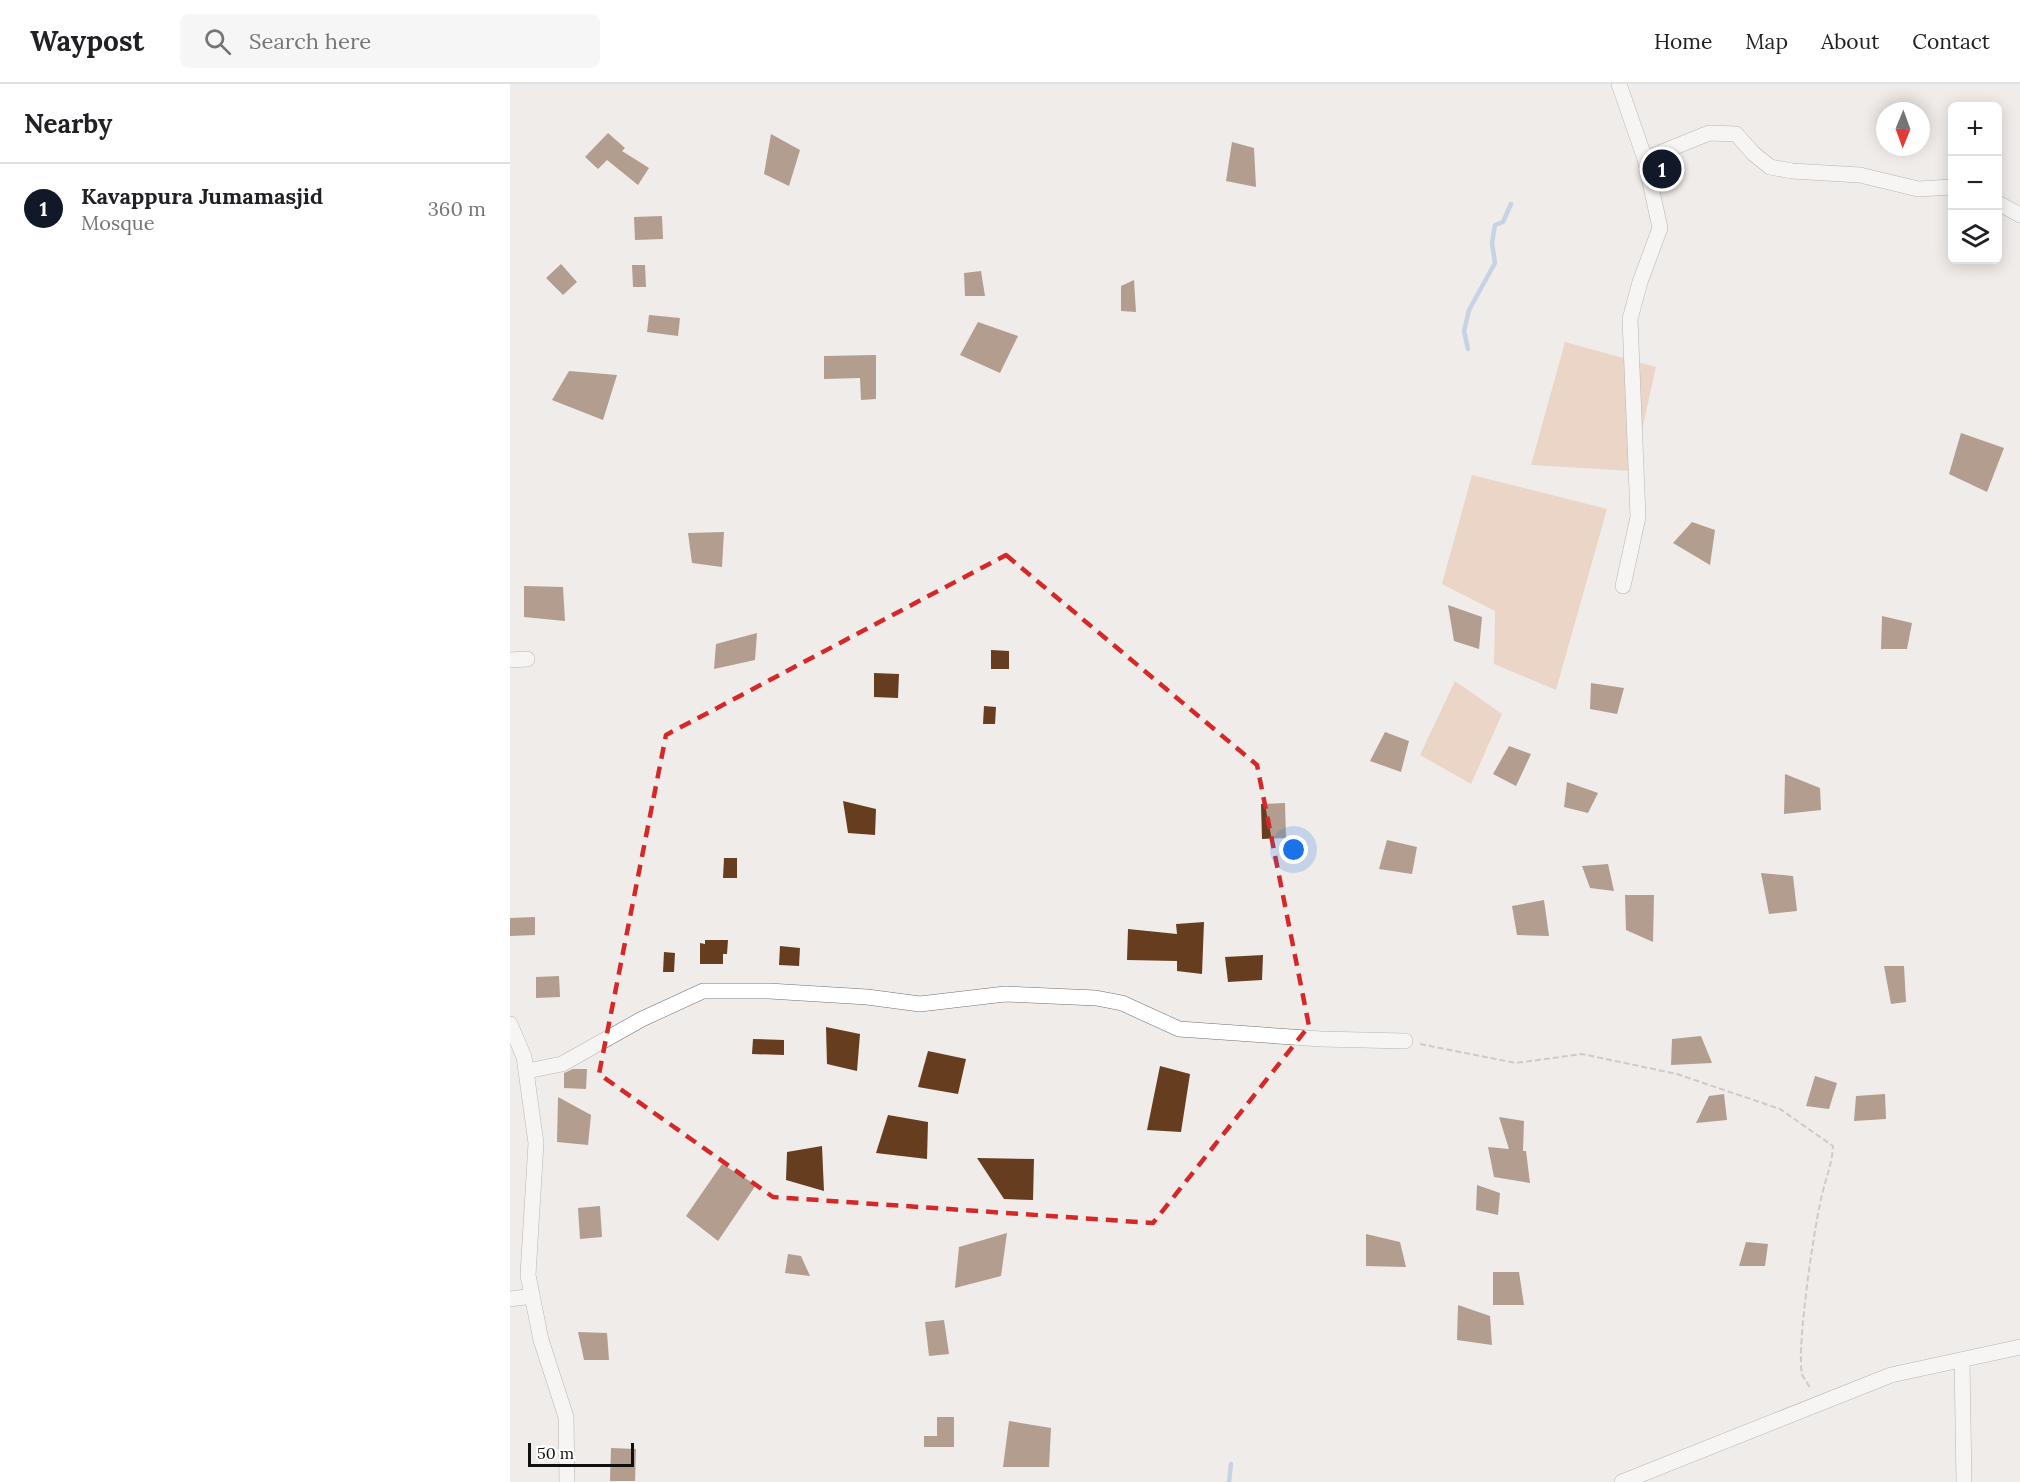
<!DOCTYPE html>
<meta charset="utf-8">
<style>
body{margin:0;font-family:Lora,serif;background:#f6f6f6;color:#202124}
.controls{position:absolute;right:18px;top:18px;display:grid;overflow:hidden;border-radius:9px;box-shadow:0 3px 15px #0003}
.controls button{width:54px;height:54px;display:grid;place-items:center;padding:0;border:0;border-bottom:2px solid #e0e0e0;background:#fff;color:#202124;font:30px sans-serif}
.compass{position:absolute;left:1366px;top:18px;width:54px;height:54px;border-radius:50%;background:#fff;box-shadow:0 3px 15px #0003;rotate:181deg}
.scale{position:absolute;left:18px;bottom:15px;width:106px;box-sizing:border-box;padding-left:6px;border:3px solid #100e0e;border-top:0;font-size:16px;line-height:21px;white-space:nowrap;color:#100e0e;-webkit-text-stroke:4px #fff;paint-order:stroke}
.you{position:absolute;left:784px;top:766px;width:21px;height:21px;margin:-15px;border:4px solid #fff;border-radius:50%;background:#1a73e8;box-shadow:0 0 0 9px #1a73e833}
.badge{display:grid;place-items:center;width:39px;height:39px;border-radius:50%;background:#111827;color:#fff;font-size:20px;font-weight:700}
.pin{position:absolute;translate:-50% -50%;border:3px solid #fff;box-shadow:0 2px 6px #0006}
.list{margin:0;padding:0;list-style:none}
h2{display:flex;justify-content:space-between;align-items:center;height:78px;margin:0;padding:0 24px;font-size:26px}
h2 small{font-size:20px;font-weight:400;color:#757577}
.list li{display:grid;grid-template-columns:39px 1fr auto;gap:18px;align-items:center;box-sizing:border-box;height:90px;padding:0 24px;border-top:2px solid #e0e0e0}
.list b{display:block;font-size:22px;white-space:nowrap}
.list p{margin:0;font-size:20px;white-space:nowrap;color:#757577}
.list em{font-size:20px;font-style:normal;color:#757577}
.icon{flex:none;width:33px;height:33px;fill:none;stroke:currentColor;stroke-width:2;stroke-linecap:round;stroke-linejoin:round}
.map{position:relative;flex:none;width:1510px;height:1398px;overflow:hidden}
header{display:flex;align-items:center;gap:36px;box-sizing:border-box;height:84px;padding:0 30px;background:#fff;border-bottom:2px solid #e0e0e0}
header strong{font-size:28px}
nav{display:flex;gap:33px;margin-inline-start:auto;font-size:21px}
.search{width:420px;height:54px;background:#f6f6f6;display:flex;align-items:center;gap:15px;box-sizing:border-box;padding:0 21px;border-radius:9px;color:#757577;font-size:22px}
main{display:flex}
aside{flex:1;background:#fff}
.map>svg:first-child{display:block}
</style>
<header>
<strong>Waypost</strong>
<div class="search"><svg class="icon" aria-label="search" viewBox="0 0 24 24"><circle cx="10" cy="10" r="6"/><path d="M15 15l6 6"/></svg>Search here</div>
<nav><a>Home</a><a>Map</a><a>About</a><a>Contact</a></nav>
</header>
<main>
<aside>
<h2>Nearby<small></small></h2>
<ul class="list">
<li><span class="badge">1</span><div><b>Kavappura Jumamasjid</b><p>Mosque</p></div><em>360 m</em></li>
</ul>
</aside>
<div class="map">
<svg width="1510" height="1398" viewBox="0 0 1510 1398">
<rect width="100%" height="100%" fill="#f0ecea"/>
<g fill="#e4b89b">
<polygon points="1055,258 1146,283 1123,387 1021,381"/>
<polygon points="962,391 1097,425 1046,606 984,580 985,527 932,500"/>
<polygon points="945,597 992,630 961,700 910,671"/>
</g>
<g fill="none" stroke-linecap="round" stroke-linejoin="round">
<g stroke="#96b3e0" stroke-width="4.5">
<polyline points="958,265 954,247 959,226 985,179 982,159 985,141 993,138 1001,120"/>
<polyline points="719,1398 721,1380"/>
</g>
</g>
<g fill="#663d1f">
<polygon points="98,49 115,64 112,67 139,84 128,101 97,76 88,85 75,73"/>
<polygon points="261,50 290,66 279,102 254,90"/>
<polygon points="722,58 744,64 746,103 716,97"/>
<polygon points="152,132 153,155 125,156 124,133"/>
<polygon points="51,180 67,198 53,211 36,194"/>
<polygon points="122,181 135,181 136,203 123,203"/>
<polygon points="471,187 475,212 455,212 454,189"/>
<polygon points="624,196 626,228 611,227 611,202"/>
<polygon points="139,231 170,234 168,252 137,248"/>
<polygon points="468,238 508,252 490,289 450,271"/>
<polygon points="366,271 366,315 351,316 350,294 314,295 314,272"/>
<polygon points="59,287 107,291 93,336 42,316"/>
<polygon points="1451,349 1494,364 1477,408 1439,390"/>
<polygon points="1182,438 1205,446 1200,481 1163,459"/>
<polygon points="214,448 212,483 182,479 178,449"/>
<polygon points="14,502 53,503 55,537 14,533"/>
<polygon points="938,521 972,533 969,565 944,557"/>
<polygon points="1372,532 1402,539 1397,565 1371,565"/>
<polygon points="247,549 245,576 204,585 206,560"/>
<polygon points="481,566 499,567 499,585 481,585"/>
<polygon points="364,589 389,590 388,614 364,613"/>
<polygon points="1081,599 1114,604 1107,630 1080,625"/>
<polygon points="474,622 486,623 485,640 473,640"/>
<polygon points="875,648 899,657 891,688 860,677"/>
<polygon points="999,662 1021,670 1006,702 983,690"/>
<polygon points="1275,690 1310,704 1311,726 1274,730"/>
<polygon points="1057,698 1088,709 1078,729 1054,723"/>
<polygon points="333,717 366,725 365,751 338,749"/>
<polygon points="775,719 776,754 752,755 751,720"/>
<polygon points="877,756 907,763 902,790 869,785"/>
<polygon points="214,774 227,774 227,794 213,794"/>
<polygon points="1098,780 1104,807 1080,804 1072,782"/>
<polygon points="1251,789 1283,792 1287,827 1259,830"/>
<polygon points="1115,811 1144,811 1143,858 1116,846"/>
<polygon points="1034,816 1039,852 1007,851 1002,822"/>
<polygon points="25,833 25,851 0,852 0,834"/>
<polygon points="694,838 692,890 667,887 667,877 617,876 618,845 667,850 666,840"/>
<polygon points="195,856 218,856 217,870 213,870 213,880 190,880 190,859 195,860"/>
<polygon points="270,862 290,864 289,882 269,881"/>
<polygon points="154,868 165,869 164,888 153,888"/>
<polygon points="753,871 752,896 718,898 715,873"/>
<polygon points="1374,882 1394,882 1396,918 1381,920"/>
<polygon points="49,892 50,913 26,914 26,893"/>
<polygon points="316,943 350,950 347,987 317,980"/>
<polygon points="1191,952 1202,979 1161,981 1162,955"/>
<polygon points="243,955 274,956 274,971 242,970"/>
<polygon points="418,967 456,975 448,1010 408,1003"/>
<polygon points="650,982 680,990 671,1048 637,1046"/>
<polygon points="63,985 77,985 76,1005 54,1004 54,989"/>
<polygon points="1305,992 1327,999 1319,1025 1296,1022"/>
<polygon points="1214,1010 1217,1036 1186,1039 1199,1012"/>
<polygon points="1375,1010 1376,1035 1344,1037 1346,1012"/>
<polygon points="48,1013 81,1031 78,1061 47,1058"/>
<polygon points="378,1031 418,1038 417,1075 366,1069"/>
<polygon points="989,1033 1014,1037 1013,1067 1016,1067 1020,1099 984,1093 978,1063 999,1065"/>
<polygon points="312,1062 314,1107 276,1096 277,1068"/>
<polygon points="467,1074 524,1075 523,1116 494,1115"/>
<polygon points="212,1080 246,1101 208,1157 176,1132"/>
<polygon points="967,1101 990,1109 988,1131 966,1126"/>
<polygon points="90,1122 92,1153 70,1155 68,1124"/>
<polygon points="497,1149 491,1192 445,1204 449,1163"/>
<polygon points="856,1150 890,1158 896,1183 856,1182"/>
<polygon points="1236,1158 1258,1160 1255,1182 1229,1182"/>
<polygon points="278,1170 291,1172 300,1192 275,1189"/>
<polygon points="983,1188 1009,1188 1014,1221 983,1221"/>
<polygon points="948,1221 980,1232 982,1261 947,1256"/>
<polygon points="434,1236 439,1270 419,1272 415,1238"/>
<polygon points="68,1248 97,1249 99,1276 74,1276"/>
<polygon points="427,1333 444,1333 444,1363 414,1363 414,1352 427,1352"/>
<polygon points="499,1337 541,1344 539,1383 493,1383"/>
<polygon points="101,1364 126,1365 125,1397 100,1397"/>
</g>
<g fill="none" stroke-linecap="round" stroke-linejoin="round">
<g stroke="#73706e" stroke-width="16">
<g id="minor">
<polyline points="1109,0 1135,75 1199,49 1226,50 1244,70 1260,83 1282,87 1350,91 1408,105 1442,103"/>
<polyline points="1488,119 1510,131"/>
<polyline points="1113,502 1128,433 1120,235 1130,198 1150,144 1135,75"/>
<polyline points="0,576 17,575"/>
<polyline points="0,940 14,973 26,1059 18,1191 31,1256 56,1333 57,1398"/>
<polyline points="17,987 52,980 132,935 193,907 259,907 357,913 410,920 495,910 586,914 612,919 669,945 811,955 895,957"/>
<polyline points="0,1215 22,1212"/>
<polyline points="1452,1276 1454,1398"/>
<polyline points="1112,1398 1381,1291 1510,1263"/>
</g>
</g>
<path stroke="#a5a1a0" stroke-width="2" stroke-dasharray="6 3" stroke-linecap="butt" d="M910,960L1006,979L1072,970L1167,990L1270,1025L1323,1062C1322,1079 1317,1091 1313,1107C1305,1135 1286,1265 1292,1290C1294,1295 1299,1301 1301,1306"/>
<use href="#minor" stroke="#fff" stroke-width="15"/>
</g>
<path d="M0 0H1510V1398H0ZM496,471L747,681L799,942L643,1139L263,1113L89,990L156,651Z" fill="#f0ecea" fill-opacity=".55" fill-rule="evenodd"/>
<path fill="none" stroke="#d62828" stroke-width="4.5" stroke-dasharray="12 8" stroke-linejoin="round" d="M496,471L747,681L799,942L643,1139L263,1113L89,990L156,651Z"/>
</svg>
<div class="controls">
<button>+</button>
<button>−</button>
<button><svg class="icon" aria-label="layers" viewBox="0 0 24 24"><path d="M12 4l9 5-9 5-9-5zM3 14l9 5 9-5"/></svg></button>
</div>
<svg class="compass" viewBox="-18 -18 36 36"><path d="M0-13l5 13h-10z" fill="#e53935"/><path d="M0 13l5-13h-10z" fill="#757577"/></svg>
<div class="scale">50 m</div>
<div class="you"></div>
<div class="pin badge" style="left:1152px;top:85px">1</div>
</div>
</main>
